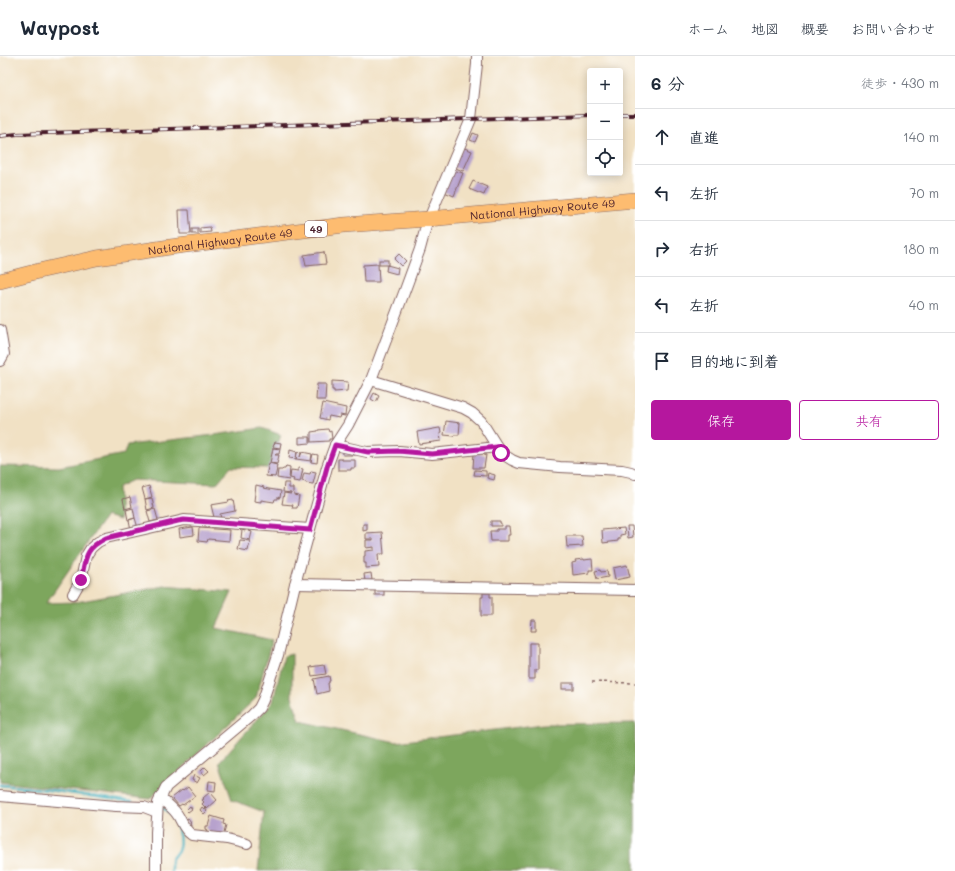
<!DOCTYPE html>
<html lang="ja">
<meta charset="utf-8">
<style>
body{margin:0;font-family:Mali,"Klee One",sans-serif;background:#f6f6f7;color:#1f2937}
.controls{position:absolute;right:12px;top:12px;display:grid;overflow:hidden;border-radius:4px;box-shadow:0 2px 10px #0003}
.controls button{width:36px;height:36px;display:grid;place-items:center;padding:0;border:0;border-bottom:1px solid #e0e1e3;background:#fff;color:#1f2937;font:20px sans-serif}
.stop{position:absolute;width:12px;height:12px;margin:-9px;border:3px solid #b5179e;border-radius:50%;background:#fff}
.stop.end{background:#b5179e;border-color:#fff;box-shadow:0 1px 4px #0008}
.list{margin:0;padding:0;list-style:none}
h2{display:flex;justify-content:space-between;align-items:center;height:52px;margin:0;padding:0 16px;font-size:17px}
h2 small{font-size:13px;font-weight:400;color:#747a83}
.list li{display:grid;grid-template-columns:26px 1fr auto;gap:12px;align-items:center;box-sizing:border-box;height:56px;padding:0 16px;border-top:1px solid #e0e1e3}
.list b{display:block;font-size:15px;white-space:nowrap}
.list em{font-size:13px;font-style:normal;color:#747a83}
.actions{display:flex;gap:8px;padding:12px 16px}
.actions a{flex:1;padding:9px 0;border:1px solid #b5179e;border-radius:4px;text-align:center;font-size:14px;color:#b5179e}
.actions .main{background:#b5179e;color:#fff}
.icon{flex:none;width:22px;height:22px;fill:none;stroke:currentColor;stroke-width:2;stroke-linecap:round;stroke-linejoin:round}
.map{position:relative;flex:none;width:635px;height:815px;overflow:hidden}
header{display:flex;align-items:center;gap:24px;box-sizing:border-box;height:56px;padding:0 20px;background:#fff;border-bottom:1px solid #e0e1e3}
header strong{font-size:19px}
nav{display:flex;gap:22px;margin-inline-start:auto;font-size:14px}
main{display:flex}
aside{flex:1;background:#fff}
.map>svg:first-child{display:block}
</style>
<header>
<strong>Waypost</strong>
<nav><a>ホーム</a><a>地図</a><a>概要</a><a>お問い合わせ</a></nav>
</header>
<main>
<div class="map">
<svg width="635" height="815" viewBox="0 0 635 815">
<rect width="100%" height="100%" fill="#fff"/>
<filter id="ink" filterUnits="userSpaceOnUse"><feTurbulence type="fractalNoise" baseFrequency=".025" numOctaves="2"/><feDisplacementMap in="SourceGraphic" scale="8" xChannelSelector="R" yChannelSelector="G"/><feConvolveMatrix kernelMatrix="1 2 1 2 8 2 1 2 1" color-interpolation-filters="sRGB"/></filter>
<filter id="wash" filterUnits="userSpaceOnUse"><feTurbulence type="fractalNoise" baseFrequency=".012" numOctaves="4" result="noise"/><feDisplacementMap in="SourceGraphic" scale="16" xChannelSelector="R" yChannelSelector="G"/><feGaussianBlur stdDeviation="0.9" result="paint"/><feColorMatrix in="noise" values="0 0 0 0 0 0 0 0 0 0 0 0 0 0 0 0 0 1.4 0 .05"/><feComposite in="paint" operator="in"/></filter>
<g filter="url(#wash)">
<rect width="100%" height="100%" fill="#f1e1c4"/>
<g fill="#7da65d" stroke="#646244">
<polygon points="262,372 281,379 269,412 231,411 216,428 133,424 118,431 120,464 106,460 46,547 76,546 165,530 232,536 216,572 272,584 256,642 150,743 0,726 0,410 59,411 124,398 127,389 214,379"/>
<polygon points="292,598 292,641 300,665 396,686 544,668 635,667 635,815 258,815 264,756 232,744 219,706 273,646 284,600"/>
</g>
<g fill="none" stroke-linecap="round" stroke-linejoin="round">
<g stroke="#41afbe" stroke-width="2.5">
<polyline points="0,729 49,734 132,746"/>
<path d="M161,752C174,754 182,780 179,792C178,797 172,800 171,805C171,808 171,812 171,815"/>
</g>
</g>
<g id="blocks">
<g fill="#b7a2cd">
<polygon points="473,77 478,79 475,86 470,84"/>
<polygon points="462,91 472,95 463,115 453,111"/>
<polygon points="453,114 463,117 454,140 444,136"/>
<polygon points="473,125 487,131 484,139 469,133"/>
<polygon points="179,154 189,154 191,178 180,178"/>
<polygon points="210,171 211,176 200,177 200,172"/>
<rect x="192" y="173" width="6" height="5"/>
<polygon points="324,196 326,208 306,210 304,199"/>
<polygon points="399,198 406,205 401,210 394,203"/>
<rect x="379" y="204" width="9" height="5"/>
<polygon points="378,208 379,226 364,226 363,209"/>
<polygon points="387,209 398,212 397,218 386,215"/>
<polygon points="332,325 348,326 347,335 334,336 334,334 332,334"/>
<polygon points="317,328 326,328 325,344 316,344"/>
<polygon points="374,337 379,340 376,346 371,343"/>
<polygon points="323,347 346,352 345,360 340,359 339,362 329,360 328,364 320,362"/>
<polygon points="446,365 460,367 459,379 454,379 454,380 444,379"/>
<polygon points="439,372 440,372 441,377 440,377 441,385 419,388 417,376"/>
<polygon points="328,373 329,376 331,375 332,383 329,383 329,385 311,386 311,376 318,375 318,374"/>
<polygon points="299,381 310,381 310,387 299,388"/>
<polygon points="275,386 281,387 280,392 273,391"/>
<polygon points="273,392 280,393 279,398 276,398 275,399 279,399 277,408 270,407"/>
<polygon points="290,394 297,396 296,403 289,402"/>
<rect x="343" y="395" width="12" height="4"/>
<polygon points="297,396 301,397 300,401 302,396 312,398 311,405 296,403"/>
<polygon points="474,397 484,398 484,399 486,399 484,412 473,412"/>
<polygon points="313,398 318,399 317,407 311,406"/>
<polygon points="338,403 342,403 342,404 355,404 355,412 351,412 351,414 338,414"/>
<polygon points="269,407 277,409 276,413 277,413 275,421 266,420"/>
<polygon points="286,410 290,411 289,424 277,422 278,414 282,414 283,413 285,413"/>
<polygon points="298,412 303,413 300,426 293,425 294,423 290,422 291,414 298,415"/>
<polygon points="475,414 486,415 486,420 474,419"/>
<polygon points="311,415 316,416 313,428 306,427 306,426 302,425 304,417 310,418"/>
<polygon points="488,417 495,419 494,424 487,422"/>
<polygon points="284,427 289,427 289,432 293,432 293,437 294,437 294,439 299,440 297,452 292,452 293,449 282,448 284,437 291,438 291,437 283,436"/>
<polygon points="256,429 264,431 263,432 281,435 280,442 278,441 278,443 275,443 274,446 261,444 261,446 254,445"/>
<polygon points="149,430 152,441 145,443 142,432"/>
<polygon points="130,441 132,451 125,453 123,443"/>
<polygon points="152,442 154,452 147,454 145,443"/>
<polygon points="233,444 235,455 220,458 221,463 215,465 211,449 229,446 228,445"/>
<polygon points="133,452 135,462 128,464 126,454"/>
<polygon points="155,453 158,464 150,466 147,455"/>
<polygon points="135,462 138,472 131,474 129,464"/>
<polygon points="491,465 500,465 500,467 501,467 501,470 491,470"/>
<polygon points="363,468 367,468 367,474 363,475"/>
<polygon points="505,470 509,470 510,479 508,479 508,485 491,485 490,475 497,475 497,473 505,473"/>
<polygon points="627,470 632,470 633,481 628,482"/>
<polygon points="193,471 194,479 180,481 179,473"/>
<polygon points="199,472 230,474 229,485 208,483 207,486 198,485"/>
<polygon points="624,472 625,478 620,479 620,483 618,483 618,485 603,487 602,474"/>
<polygon points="245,473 250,474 249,475 252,476 250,484 241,482 242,474 245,475"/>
<polygon points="382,476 384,498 378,498 379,511 366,512 366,507 364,507 364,500 365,500 365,495 374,494 374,491 366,492 366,484 373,484 373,483 366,483 366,477"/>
<polygon points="566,480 582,480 583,490 567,491"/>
<polygon points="240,484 250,485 248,495 238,493"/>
<polygon points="584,503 584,504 592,503 593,514 589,514 589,517 573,519 572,507 576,506 575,504"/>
<polygon points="627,509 630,521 615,524 613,512"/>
<polygon points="600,514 601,516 607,515 608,521 597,523 595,515"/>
<polygon points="371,517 372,524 365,525 364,518"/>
<rect x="375" y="534" width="9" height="5"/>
<polygon points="483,537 490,537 490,541 492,541 492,560 481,560 481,541 483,541"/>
<polygon points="532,564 536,564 536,575 531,575"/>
<polygon points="529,587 538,587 538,614 535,614 535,623 529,623"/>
<polygon points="324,609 326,618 312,620 310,611"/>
<polygon points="329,620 330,625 329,625 329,627 328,627 329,635 317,638 314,623"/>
<rect x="562" y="627" width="12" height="6"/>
<polygon points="205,711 209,715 204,719 201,715"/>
<polygon points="194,719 200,722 197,727 192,724"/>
<polygon points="209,725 216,726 215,735 208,734"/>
<polygon points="188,731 195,740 183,749 182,748 179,750 172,742 182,734 183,735"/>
<polygon points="210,736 217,744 207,753 202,748 204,746 202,744 204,743 203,742"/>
<polygon points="190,750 192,753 188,756 186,754"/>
<polygon points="202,751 204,753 205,752 207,755 204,758 200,754"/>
<polygon points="211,760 224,764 223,768 226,769 223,780 207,776 208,774 206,773 206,770 208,770"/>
<polygon points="188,762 191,766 190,766 191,769 188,770 185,764"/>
</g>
</g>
</g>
<g filter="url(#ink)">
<use href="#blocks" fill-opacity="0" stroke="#846361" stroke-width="1"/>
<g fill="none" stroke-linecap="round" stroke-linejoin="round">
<g stroke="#846361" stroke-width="12">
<g id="minor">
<polyline points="0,274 4,298 0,305"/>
<polyline points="371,324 463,352 472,357 481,365 501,397 512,404 519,407 560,411 622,414 631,416 635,418"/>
<polyline points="335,389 367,396 399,395 432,398 497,391"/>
<polyline points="295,528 635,534"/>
<polyline points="73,538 81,524 86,500 91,492 98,486 106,482 184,464 310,473"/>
<polyline points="0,740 116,750 144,751 157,756"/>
<path d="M160,742C166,747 172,751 177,758C182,765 183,773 192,779L227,783L247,788"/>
<polyline points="156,815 156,776 158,747 166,731 252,659 259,652 263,644 278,599 295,528 327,411 335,389 348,369 371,324 405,234 420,193 428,163 431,158 471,63 477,8 477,0"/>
</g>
</g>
<g stroke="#846361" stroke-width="16">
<g id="highway">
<path id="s1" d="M0,225L43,214L97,202L170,191L344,169L428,163L635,144"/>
</g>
</g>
<polyline stroke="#846361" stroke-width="1.5" stroke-dasharray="3 3" stroke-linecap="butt" points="592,626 635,627"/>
<use href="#minor" stroke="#fff" stroke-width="10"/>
<use href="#highway" stroke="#fdbc70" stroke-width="15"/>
<g stroke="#4a1f2b" stroke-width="4">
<g id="rail">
<polyline points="620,58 635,58"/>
<polyline points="0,80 17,78 590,59"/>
</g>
</g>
<use href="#rail" stroke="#fff" stroke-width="2.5" stroke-dasharray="8" stroke-linecap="butt"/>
</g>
</g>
<g fill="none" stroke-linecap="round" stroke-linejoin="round" filter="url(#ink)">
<path stroke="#b5179e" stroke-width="5" d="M81,524C86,502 84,493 106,482L178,465L184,464L310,474L327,411L335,389L368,396L398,395L432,398L497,391L501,397"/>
</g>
<g text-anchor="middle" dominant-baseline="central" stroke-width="3.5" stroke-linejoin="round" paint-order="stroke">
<rect fill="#fff" stroke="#80626b" stroke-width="1" x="305" y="165" width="22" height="16" rx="3"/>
<g font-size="10" font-weight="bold" fill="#4a1f2b">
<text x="316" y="173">49</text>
</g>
<g font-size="11" fill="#4a1f2b" stroke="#fff">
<text stroke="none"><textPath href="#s1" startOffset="548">National Highway Route 49</textPath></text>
<text stroke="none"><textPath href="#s1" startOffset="224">National Highway Route 49</textPath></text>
</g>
</g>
</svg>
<div class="controls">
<button>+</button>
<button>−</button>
<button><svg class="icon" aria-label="locate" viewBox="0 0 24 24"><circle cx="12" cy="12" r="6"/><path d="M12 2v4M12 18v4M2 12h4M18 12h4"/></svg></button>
</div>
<div class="stop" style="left:501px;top:397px"></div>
<div class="stop end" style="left:81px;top:524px"></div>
</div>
<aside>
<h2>6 分<small>徒歩 · 430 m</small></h2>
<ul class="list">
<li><svg class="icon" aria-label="ahead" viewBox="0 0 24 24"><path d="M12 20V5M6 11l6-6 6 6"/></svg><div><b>直進</b></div><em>140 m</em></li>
<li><svg class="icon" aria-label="left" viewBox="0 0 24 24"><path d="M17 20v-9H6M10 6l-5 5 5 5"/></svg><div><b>左折</b></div><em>70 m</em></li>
<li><svg class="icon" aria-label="right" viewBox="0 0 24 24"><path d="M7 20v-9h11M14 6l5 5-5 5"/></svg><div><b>右折</b></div><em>180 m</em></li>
<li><svg class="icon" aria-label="left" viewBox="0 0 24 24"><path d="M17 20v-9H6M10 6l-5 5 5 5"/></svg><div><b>左折</b></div><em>40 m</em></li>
<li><svg class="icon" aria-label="arrive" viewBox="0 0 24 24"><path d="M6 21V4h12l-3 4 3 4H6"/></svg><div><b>目的地に到着</b></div></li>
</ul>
<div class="actions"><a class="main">保存</a><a>共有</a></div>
</aside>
</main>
